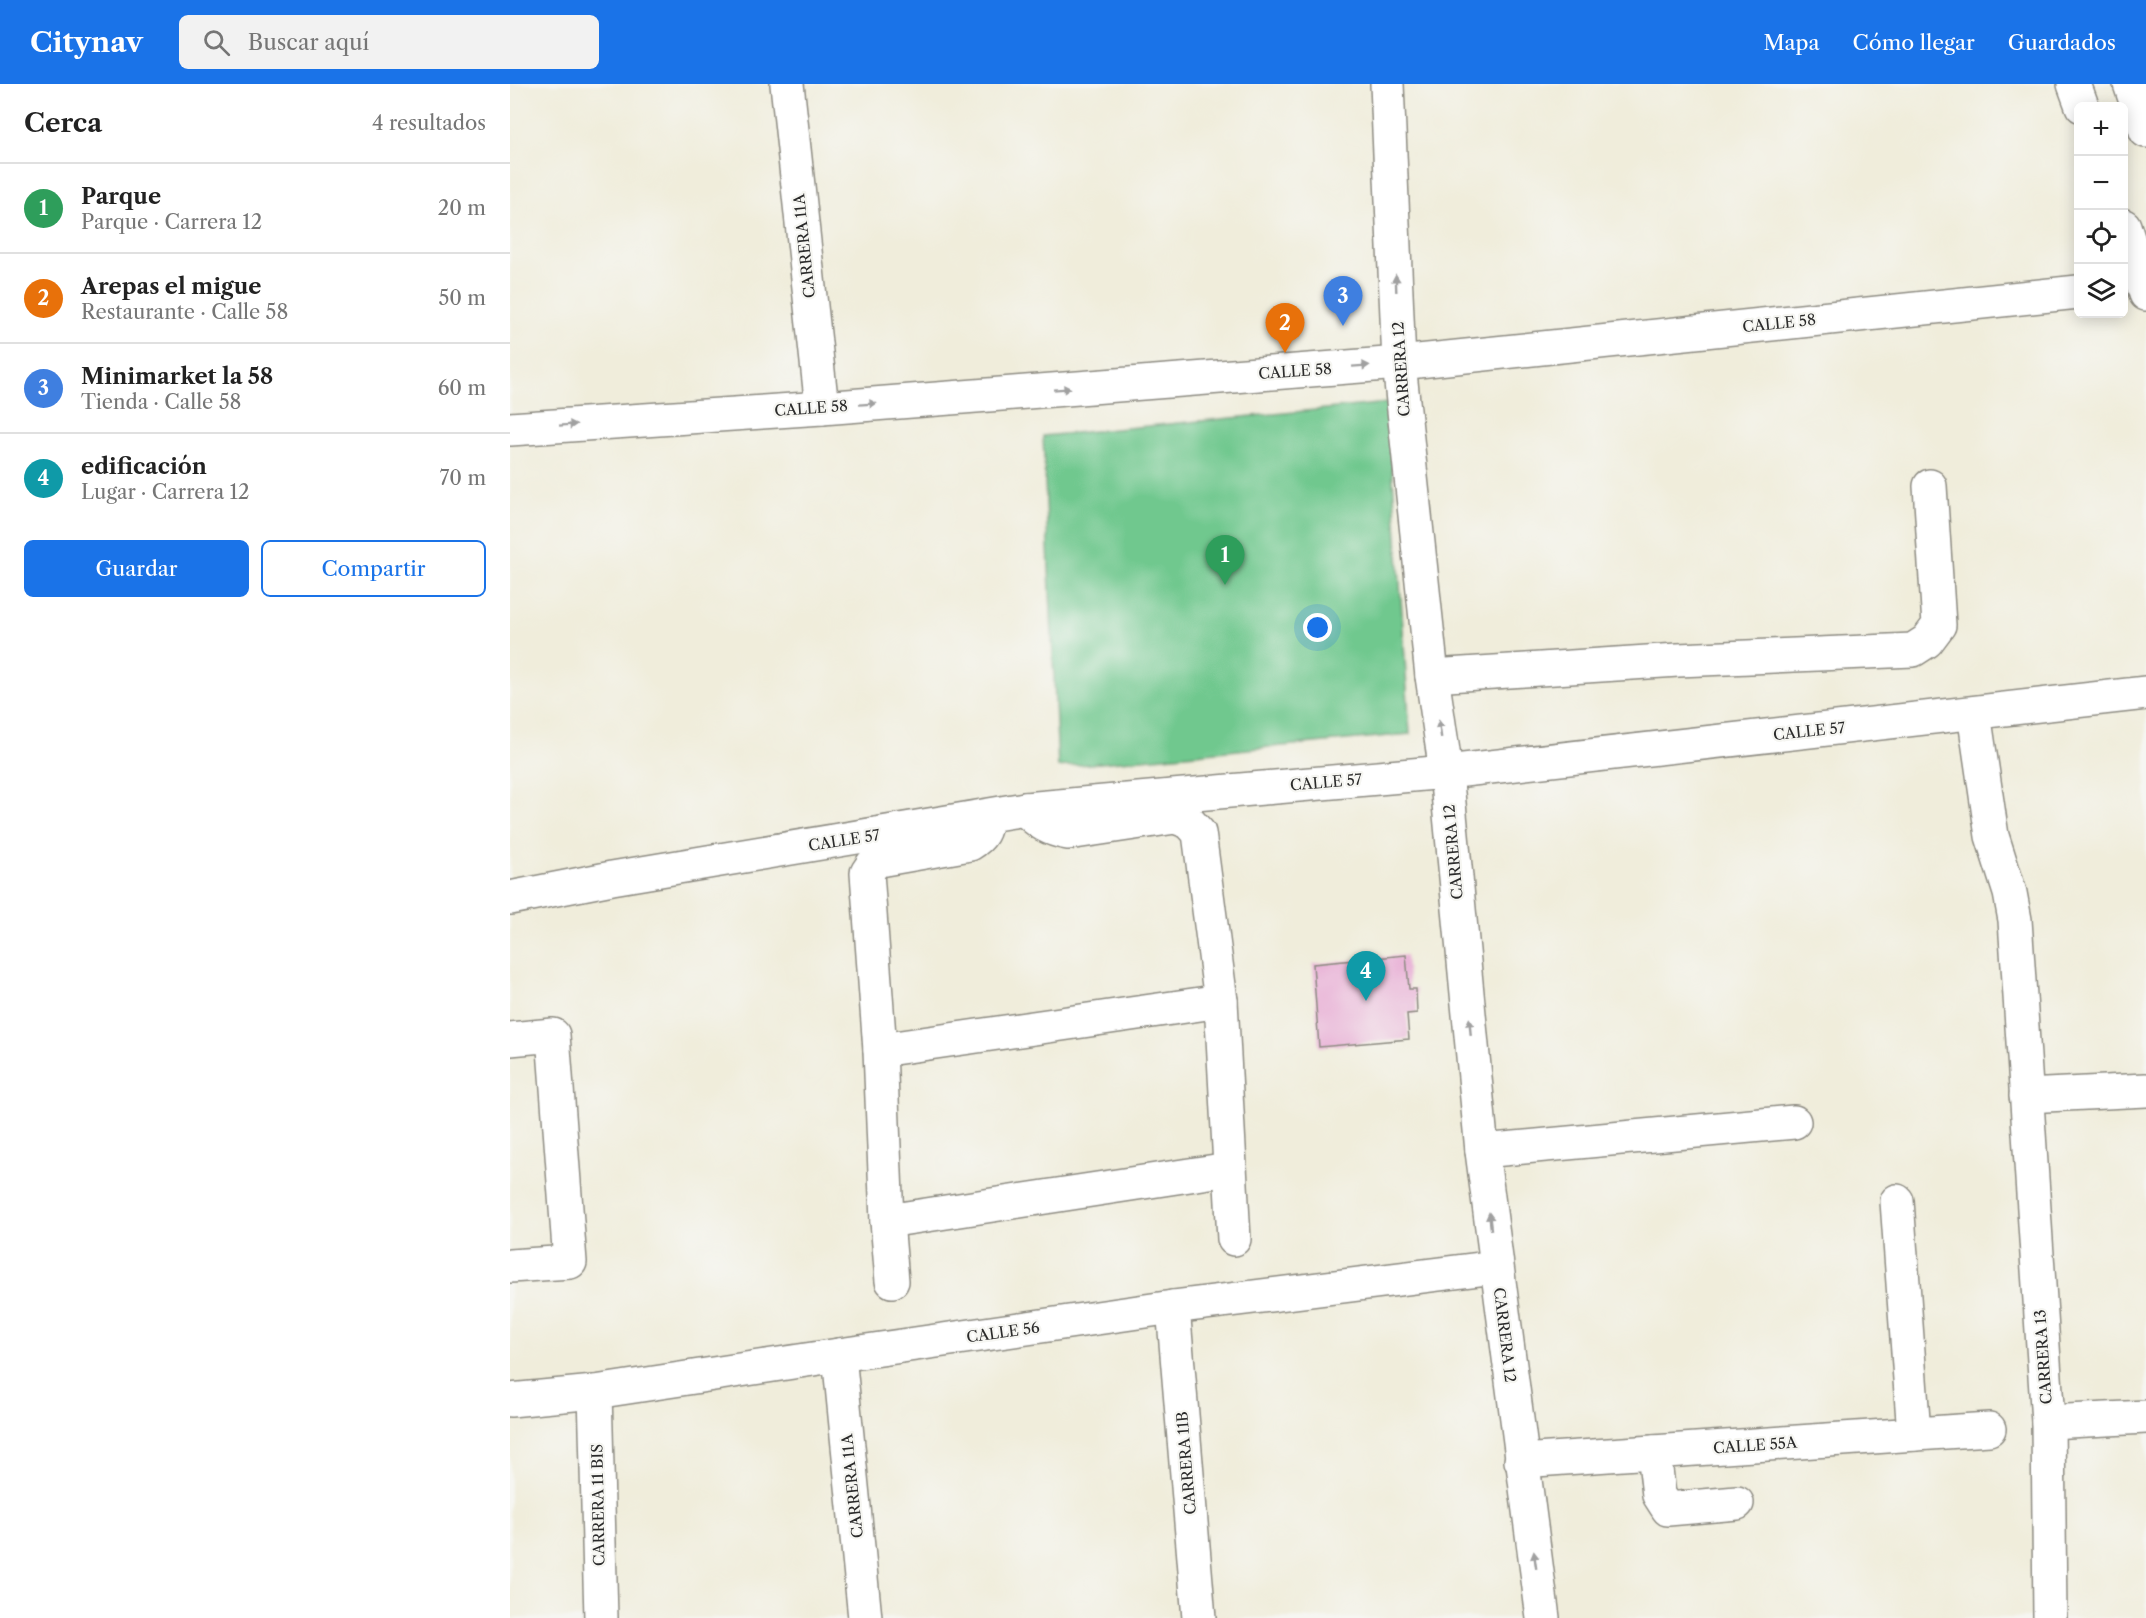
<!DOCTYPE html>
<html lang="es">
<meta charset="utf-8">
<style>
body{margin:0;font-family:"Libre Caslon Text",serif;background:#f2f2f2;color:#222}
.controls{position:absolute;right:18px;top:18px;display:grid;overflow:hidden;border-radius:9px;box-shadow:0 3px 15px #0003}
.controls button{width:54px;height:54px;display:grid;place-items:center;padding:0;border:0;border-bottom:2px solid #e0e0e0;background:#fff;color:#222;font:30px sans-serif}
.you{position:absolute;left:808px;top:544px;width:21px;height:21px;margin:-15px;border:4px solid #fff;border-radius:50%;background:#1a73e8;box-shadow:0 0 0 9px #1a73e833}
.badge{display:grid;place-items:center;width:39px;height:39px;border-radius:50%;background:#1a73e8;color:#fff;font-size:20px;font-weight:700}
.pin{position:absolute;translate:-50% -50px;filter:drop-shadow(0 2px 3px #0008)}
.pin::after{content:'';position:absolute;top:32px;width:21px;height:18px;background:inherit;clip-path:polygon(0 0,100% 0,50% 100%)}
.list{margin:0;padding:0;list-style:none}
h2{display:flex;justify-content:space-between;align-items:center;height:78px;margin:0;padding:0 24px;font-size:26px}
h2 small{font-size:20px;font-weight:400;color:#767676}
.list li{display:grid;grid-template-columns:39px 1fr auto;gap:18px;align-items:center;box-sizing:border-box;height:90px;padding:0 24px;border-top:2px solid #e0e0e0}
.list b{display:block;font-size:22px;white-space:nowrap}
.list p{margin:0;font-size:20px;white-space:nowrap;color:#767676}
.list em{font-size:20px;font-style:normal;color:#767676}
.actions{display:flex;gap:12px;padding:18px 24px}
.actions a{flex:1;padding:14px 0;border:2px solid #1a73e8;border-radius:9px;text-align:center;font-size:21px;color:#1a73e8}
.actions .main{background:#1a73e8;color:#fff}
.icon{flex:none;width:33px;height:33px;fill:none;stroke:currentColor;stroke-width:2;stroke-linecap:round;stroke-linejoin:round}
.map{position:relative;flex:none;width:1636px;height:1534px;overflow:hidden}
header{display:flex;align-items:center;gap:36px;box-sizing:border-box;height:84px;padding:0 30px;background:#1a73e8;color:#fff}
header strong{font-size:28px}
nav{display:flex;gap:33px;margin-inline-start:auto;font-size:21px}
.search{width:420px;height:54px;background:#f2f2f2;display:flex;align-items:center;gap:15px;box-sizing:border-box;padding:0 21px;border-radius:9px;color:#767676;font-size:22px}
main{display:flex}
aside{flex:1;background:#fff}
.map>svg:first-child{display:block}
</style>
<header>
<strong>Citynav</strong>
<div class="search"><svg class="icon" aria-label="search" viewBox="0 0 24 24"><circle cx="10" cy="10" r="6"/><path d="M15 15l6 6"/></svg>Buscar aquí</div>
<nav><a>Mapa</a><a>Cómo llegar</a><a>Guardados</a></nav>
</header>
<main>
<aside>
<h2>Cerca<small>4 resultados</small></h2>
<ul class="list">
<li><span class="badge" style="background:#2e9e5b">1</span><div><b>Parque</b><p>Parque · Carrera 12</p></div><em>20 m</em></li>
<li><span class="badge" style="background:#e8710a">2</span><div><b>Arepas el migue</b><p>Restaurante · Calle 58</p></div><em>50 m</em></li>
<li><span class="badge" style="background:#3f7fe0">3</span><div><b>Minimarket la 58</b><p>Tienda · Calle 58</p></div><em>60 m</em></li>
<li><span class="badge" style="background:#0f9aa8">4</span><div><b>edificación</b><p>Lugar · Carrera 12</p></div><em>70 m</em></li>
</ul>
<div class="actions"><a class="main">Guardar</a><a>Compartir</a></div>
</aside>
<div class="map">
<svg width="1636" height="1534" viewBox="0 0 1636 1534">
<rect width="100%" height="100%" fill="#f6f6f2"/>
<filter id="ink" filterUnits="userSpaceOnUse"><feTurbulence type="fractalNoise" baseFrequency=".0167" numOctaves="2"/><feDisplacementMap in="SourceGraphic" scale="12" xChannelSelector="R" yChannelSelector="G"/><feConvolveMatrix kernelMatrix="1 2 1 2 8 2 1 2 1" color-interpolation-filters="sRGB"/></filter>
<filter id="wash" filterUnits="userSpaceOnUse"><feTurbulence type="fractalNoise" baseFrequency=".008" numOctaves="4" result="noise"/><feDisplacementMap in="SourceGraphic" scale="24" xChannelSelector="R" yChannelSelector="G"/><feGaussianBlur stdDeviation="1.35" result="paint"/><feColorMatrix in="noise" values="0 0 0 0 0 0 0 0 0 0 0 0 0 0 0 0 0 1.4 0 .05"/><feComposite in="paint" operator="in"/></filter>
<g filter="url(#wash)">
<rect width="100%" height="100%" fill="#f0eddb"/>
<polygon fill="#6fc88e" stroke="#4d7a5c" stroke-width="1.5" points="878,319 900,650 548,683 533,352"/>
<g id="blocks">
<polygon fill="#e8afd5" points="896,871 899,905 906,905 907,929 897,930 899,955 809,963 803,880"/>
</g>
</g>
<g filter="url(#ink)">
<use href="#blocks" fill-opacity="0" stroke="#8e8c83" stroke-width="1.5"/>
<g fill="none" stroke-linecap="round" stroke-linejoin="round">
<g stroke="#8e8c83" stroke-width="36">
<g id="minor">
<polyline points="277,0 312,324"/>
<polyline points="877,0 889,279 922,592 936,688 972,1067 1033,1534"/>
<polyline points="1564,0 1572,22"/>
<polyline points="1620,0 1636,47"/>
<polyline points="1614,142 1636,210"/>
<polyline points="0,345 312,324 889,279 1568,208"/>
<polyline points="922,592 1168,576 1403,566 1417,557 1429,541 1420,402"/>
<polyline points="1464,629 1482,752 1500,809 1505,836 1538,1338 1540,1534"/>
<path d="M515,725C528,739 540,746 558,749L665,733L679,738L689,749L711,917L724,1155"/>
<polyline points="0,814 102,794 515,725 936,688 1636,609"/>
<polyline points="0,955 43,951 60,1178 0,1182"/>
<polyline points="370,966 711,917"/>
<polyline points="1516,1012 1636,1006"/>
<polyline points="972,1067 1284,1038"/>
<polyline points="1387,1117 1404,1350"/>
<polyline points="377,1137 719,1085"/>
<path d="M382,1197L377,1137L370,966L357,789L363,780L369,776L460,760C472,753 475,747 476,733"/>
<polyline points="663,1223 689,1534"/>
<polyline points="329,1271 355,1534"/>
<polyline points="85,1308 91,1534"/>
<polyline points="0,1316 85,1308 329,1271 663,1223 986,1183"/>
<polyline points="1538,1338 1636,1333"/>
<polyline points="1144,1368 1149,1411 1158,1425 1227,1419"/>
<polyline points="1011,1377 1479,1345"/>
</g>
</g>
<use href="#minor" stroke="#fff" stroke-width="33"/>
</g>
<defs><path id="oneway-solid" d="M-6-.8H1V-3.2L6.5 0L1 3.2V.8H-6Z" transform="scale(1.5)"/></defs>
<g fill="#a0a0a0">
<use href="#oneway-solid" transform="translate(886 199) rotate(-92)"/>
<use href="#oneway-solid" transform="translate(851 282) rotate(-4)"/>
<use href="#oneway-solid" transform="translate(552 305) rotate(-4)"/>
<use href="#oneway-solid" transform="translate(358 320) rotate(-4)"/>
<use href="#oneway-solid" transform="translate(58 341) rotate(-4)"/>
<use href="#oneway-solid" transform="translate(930 645) rotate(-98)"/>
<use href="#oneway-solid" transform="translate(960 943) rotate(-95)"/>
<use href="#oneway-solid" transform="translate(980 1137) rotate(-97)"/>
<use href="#oneway-solid" transform="translate(1025 1476) rotate(-98)"/>
</g>
</g>
<g text-anchor="middle" dominant-baseline="central" stroke-width="4.5" stroke-linejoin="round" paint-order="stroke">
<g font-size="15" fill="#2b2b2b" stroke="#f6f6f2">
<text transform="translate(294 162) rotate(-96)">CARRERA 11A</text>
<text transform="translate(1269 239) rotate(-6)">CALLE 58</text>
<text transform="translate(891 285) rotate(-94)">CARRERA 12</text>
<text transform="translate(785 287) rotate(-4)">CALLE 58</text>
<text transform="translate(301 324) rotate(-4)">CALLE 58</text>
<text transform="translate(1299 647) rotate(-6)">CALLE 57</text>
<text transform="translate(816 698) rotate(-5)">CALLE 57</text>
<text transform="translate(334 756) rotate(-9)">CALLE 57</text>
<text transform="translate(943 768) rotate(-95)">CARRERA 12</text>
<text transform="translate(493 1248) rotate(-8)">CALLE 56</text>
<text transform="translate(995 1251) rotate(83)">CARRERA 12</text>
<text transform="translate(1533 1273) rotate(-94)">CARRERA 13</text>
<text transform="translate(1245 1361) rotate(-4)">CALLE 55A</text>
<text transform="translate(676 1379) rotate(-95)">CARRERA 11B</text>
<text transform="translate(342 1402) rotate(-96)">CARRERA 11A</text>
<text transform="translate(88 1421) rotate(-91)">CARRERA 11 BIS</text>
</g>
</g>
</svg>
<div class="controls">
<button>+</button>
<button>−</button>
<button><svg class="icon" aria-label="locate" viewBox="0 0 24 24"><circle cx="12" cy="12" r="6"/><path d="M12 2v4M12 18v4M2 12h4M18 12h4"/></svg></button>
<button><svg class="icon" aria-label="layers" viewBox="0 0 24 24"><path d="M12 4l9 5-9 5-9-5zM3 14l9 5 9-5"/></svg></button>
</div>
<div class="you"></div>
<div class="pin badge" style="left:715px;top:501px;background:#2e9e5b">1</div>
<div class="pin badge" style="left:775px;top:269px;background:#e8710a">2</div>
<div class="pin badge" style="left:833px;top:242px;background:#3f7fe0">3</div>
<div class="pin badge" style="left:856px;top:917px;background:#0f9aa8">4</div>
</div>
</main>
